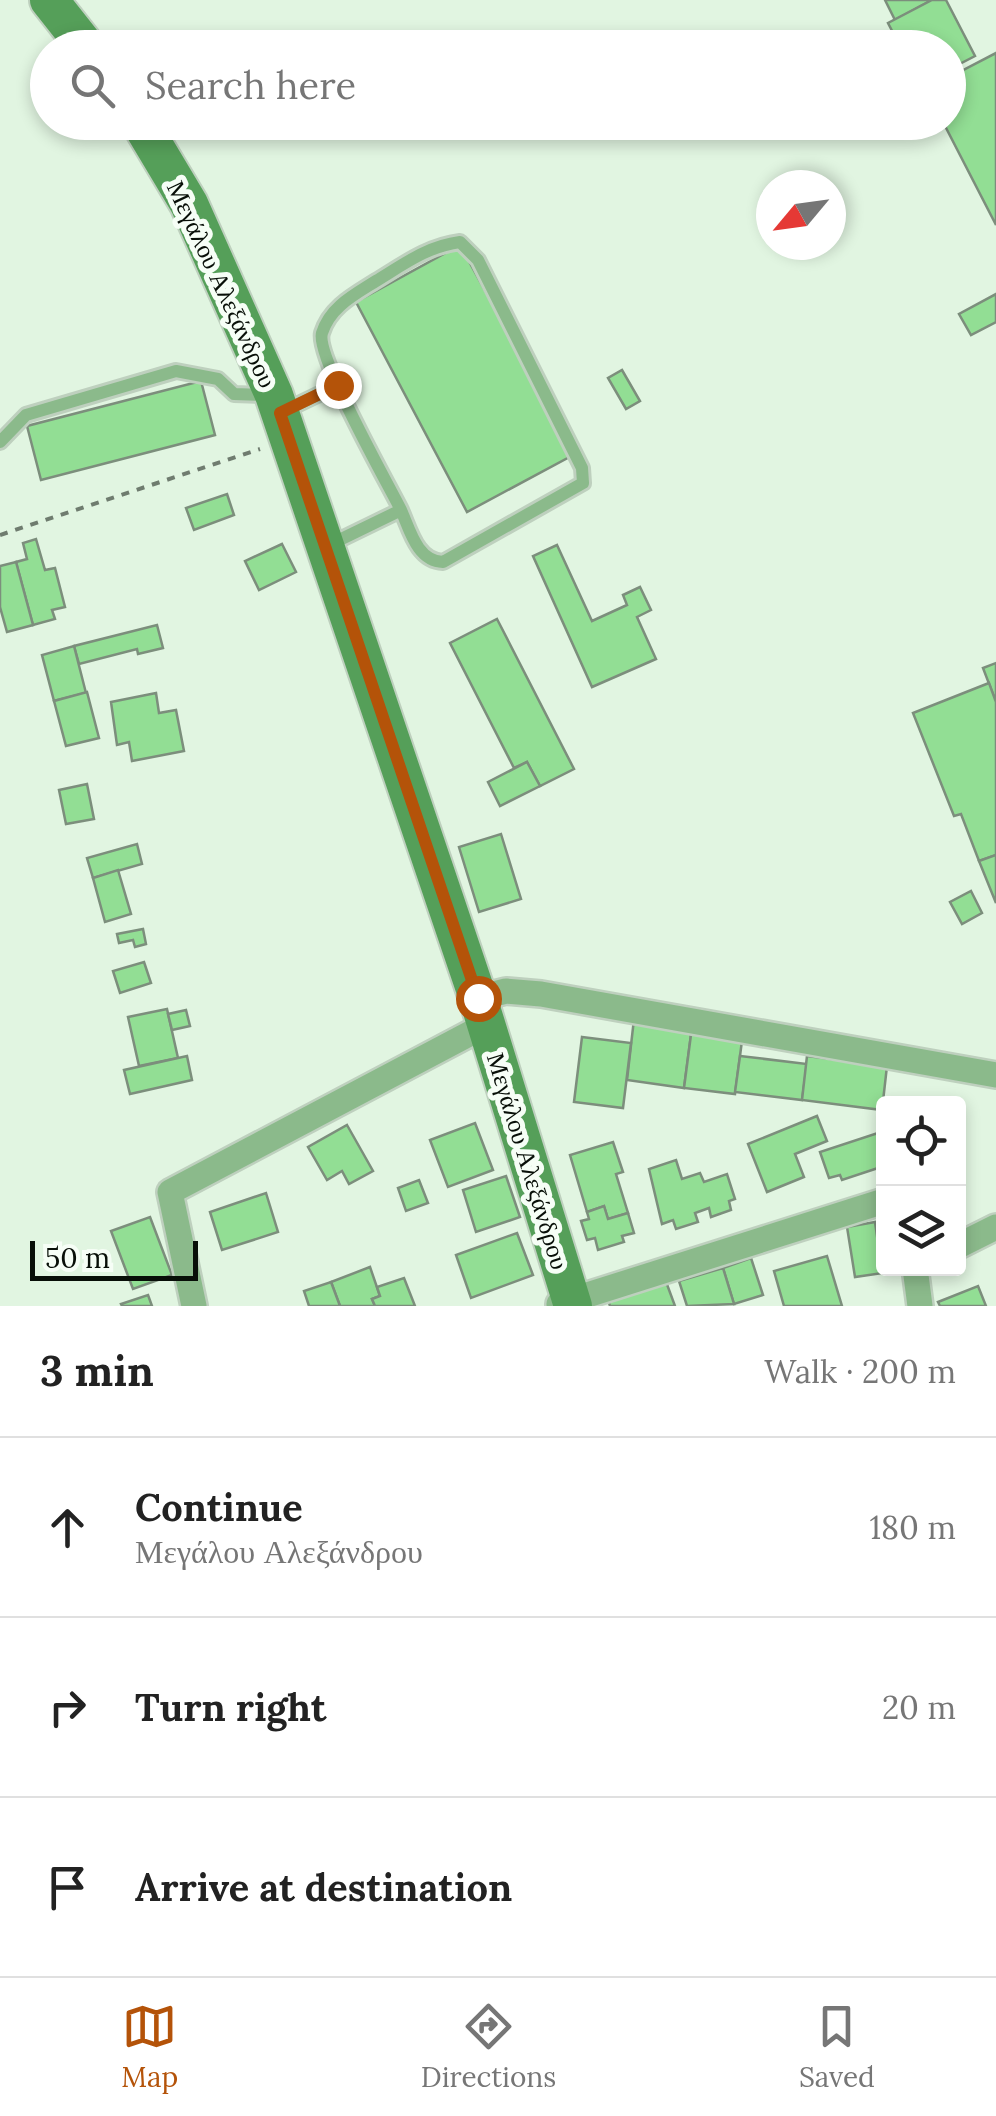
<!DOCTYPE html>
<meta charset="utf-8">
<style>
body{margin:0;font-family:Lora,serif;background:#f2f2f2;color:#222}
.controls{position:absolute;right:30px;bottom:30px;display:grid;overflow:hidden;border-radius:10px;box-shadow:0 5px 15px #0003}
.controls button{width:90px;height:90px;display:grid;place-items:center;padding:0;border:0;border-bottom:2px solid #e0e0e0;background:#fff;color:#222;font:50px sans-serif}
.compass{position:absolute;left:756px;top:170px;width:90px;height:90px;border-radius:50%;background:#fff;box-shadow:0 5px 15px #0003;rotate:241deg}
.scale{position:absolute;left:30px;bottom:25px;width:168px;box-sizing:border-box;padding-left:10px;border:5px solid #080f08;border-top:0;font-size:28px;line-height:35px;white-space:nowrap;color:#080f08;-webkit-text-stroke:8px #f6fef6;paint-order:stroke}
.stop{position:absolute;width:30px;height:30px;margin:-22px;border:8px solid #b45309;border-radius:50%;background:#fff}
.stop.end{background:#b45309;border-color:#fff;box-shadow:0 2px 10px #0008}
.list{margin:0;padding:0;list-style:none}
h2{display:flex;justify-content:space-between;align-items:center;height:130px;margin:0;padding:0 40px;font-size:42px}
h2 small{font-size:32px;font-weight:400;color:#767676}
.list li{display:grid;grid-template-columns:65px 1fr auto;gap:30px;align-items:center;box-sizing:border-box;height:180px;padding:0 40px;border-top:2px solid #e0e0e0}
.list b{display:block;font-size:38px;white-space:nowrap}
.list p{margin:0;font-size:32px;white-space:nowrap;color:#767676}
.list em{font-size:32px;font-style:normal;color:#767676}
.icon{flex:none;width:55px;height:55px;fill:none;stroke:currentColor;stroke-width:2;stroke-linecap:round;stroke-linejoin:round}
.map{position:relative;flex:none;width:996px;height:1306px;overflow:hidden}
.search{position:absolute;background:#fff;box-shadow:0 5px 15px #0003;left:30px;right:30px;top:30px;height:110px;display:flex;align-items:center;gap:25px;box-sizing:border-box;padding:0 35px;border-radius:55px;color:#767676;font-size:38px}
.sheet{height:670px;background:#fff}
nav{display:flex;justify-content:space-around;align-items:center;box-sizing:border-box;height:140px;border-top:2px solid #e0e0e0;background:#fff;font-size:28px;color:#767676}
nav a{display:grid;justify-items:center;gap:5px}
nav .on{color:#b45309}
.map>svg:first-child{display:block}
</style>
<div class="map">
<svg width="996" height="1306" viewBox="0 0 996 1306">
<rect width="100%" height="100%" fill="#e1f5e1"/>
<g fill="#92de94" stroke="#7c8e7c" stroke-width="2.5">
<polygon points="885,0 932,0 895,20"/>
<polygon points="932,0 946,0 975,56 948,70 948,48 901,48 888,23"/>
<polygon points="996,53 996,225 943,122 948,122 948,78"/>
<polygon points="460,245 575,454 467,512 356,302"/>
<polygon points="996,294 996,322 971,335 959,314"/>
<polygon points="622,370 640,401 626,409 608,378"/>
<polygon points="201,381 215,435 41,480 27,426"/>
<polygon points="227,494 234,515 194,530 186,508"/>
<polygon points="36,539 45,570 55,568 65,607 52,610 55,619 33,625 16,562 27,559 23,543"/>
<polygon points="282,544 296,572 259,590 245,561"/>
<polygon points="557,545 592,621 627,605 623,595 640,587 651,610 637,617 656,659 592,687 533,556"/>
<polygon points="16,562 33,625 7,632 0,607 0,566"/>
<polygon points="497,619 574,769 540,786 527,762 514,768 450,643"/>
<polygon points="157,625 163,648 138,654 137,649 79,664 74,646"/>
<polygon points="74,646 86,693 54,701 42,655"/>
<polygon points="996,663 996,702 983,668"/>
<polygon points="989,683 996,702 996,855 979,861 961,814 954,816 913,713"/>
<polygon points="87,692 99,738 66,746 54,701"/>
<polygon points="156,693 159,713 176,710 184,751 132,761 129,742 117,745 111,702"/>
<polygon points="527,762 540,786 500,806 488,782"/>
<polygon points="87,784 94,819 66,824 59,790"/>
<polygon points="501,834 521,899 479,912 459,847"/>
<polygon points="137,844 142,864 93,878 87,858"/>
<polygon points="996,855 996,903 979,861"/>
<polygon points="118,870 131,914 105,922 93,878"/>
<polygon points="971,891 982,913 962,924 950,902"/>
<polygon points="143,929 146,944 135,947 133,940 119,943 117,934"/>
<polygon points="144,962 151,983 120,993 113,971"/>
<polygon points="167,1009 178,1058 139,1066 128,1017"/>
<polygon points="186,1010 190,1026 172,1030 168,1014"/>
<polygon points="634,1019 692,1027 684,1088 627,1080"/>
<polygon points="692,1027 743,1033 735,1094 684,1088"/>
<polygon points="582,1037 631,1043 623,1108 574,1102"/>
<polygon points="187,1056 192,1080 130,1094 124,1070"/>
<polygon points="740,1056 807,1064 802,1100 735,1092"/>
<polygon points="807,1056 887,1066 882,1110 802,1100"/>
<polygon points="817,1116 827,1141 795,1154 804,1177 767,1192 748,1144"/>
<polygon points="475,1123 493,1170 448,1187 430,1140"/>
<polygon points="347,1125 373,1171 349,1184 342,1171 327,1180 308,1147"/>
<polygon points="884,1131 884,1166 842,1180 840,1175 829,1178 820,1152"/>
<polygon points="613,1142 623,1172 616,1174 628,1213 608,1219 604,1206 587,1212 570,1155"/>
<polygon points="676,1160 682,1179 700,1173 704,1182 727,1174 735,1199 729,1201 731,1210 711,1217 709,1208 695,1213 698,1222 676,1229 673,1220 662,1224 649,1169"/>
<polygon points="506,1176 520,1217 476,1232 463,1190"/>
<polygon points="419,1180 428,1203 406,1211 398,1188"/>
<polygon points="266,1193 278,1232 222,1250 210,1212"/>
<polygon points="604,1206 608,1219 628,1213 634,1233 622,1236 624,1242 598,1250 595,1238 587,1240 581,1221 589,1219 587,1212"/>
<polygon points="150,1217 172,1275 133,1289 111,1231"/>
<polygon points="875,1222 877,1236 884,1235 883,1273 855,1277 847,1227"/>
<polygon points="517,1233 533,1275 471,1298 456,1255"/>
<polygon points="827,1256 842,1306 784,1306 774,1271"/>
<polygon points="751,1258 763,1295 734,1304 723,1268"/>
<polygon points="370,1267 380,1296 372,1299 375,1306 340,1306 331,1282"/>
<polygon points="723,1268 734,1304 687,1306 679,1281"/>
<polygon points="404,1278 415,1306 375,1306 372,1299 380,1296 377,1287"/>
<polygon points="665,1279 675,1306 610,1306 608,1300"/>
<polygon points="331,1282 340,1306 309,1306 304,1291"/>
<polygon points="978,1286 986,1306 940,1306 938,1302"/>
<polygon points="148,1295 152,1306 122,1306 121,1304"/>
</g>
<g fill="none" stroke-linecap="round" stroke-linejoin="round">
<g stroke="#bed0be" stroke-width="18">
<g id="lane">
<polyline points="282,412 338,385"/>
<polyline points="0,442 26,415 176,371 218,379 234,394 267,395"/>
<path d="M327,546L401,510C410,530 417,561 443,562L583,483L582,468L478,260L460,242C428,246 404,264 376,281C354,295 330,307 322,333C315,355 387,482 401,510"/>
</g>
</g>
<g stroke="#bed0be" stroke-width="30">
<g id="street">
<polyline points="478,998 506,991 541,994 996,1075"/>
<polyline points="958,1246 996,1227"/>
<polyline points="915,1268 920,1306"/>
<polyline points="559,1304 884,1201"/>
<polyline points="194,1306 170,1192 486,1025"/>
</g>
</g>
<g stroke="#bed0be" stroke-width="42">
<g id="secondary">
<polyline points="49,0 87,48"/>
<polyline points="140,122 189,204 274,395 478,998 573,1306"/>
</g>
</g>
<polyline stroke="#6f7c6f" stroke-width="4" stroke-dasharray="8 8" stroke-linecap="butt" points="0,535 260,449"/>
<use href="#lane" stroke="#8bba8b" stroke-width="12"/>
<use href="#street" stroke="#8bba8b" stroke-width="25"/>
<use href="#secondary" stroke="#559f59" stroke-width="38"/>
</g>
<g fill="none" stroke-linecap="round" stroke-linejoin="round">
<polyline stroke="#b45309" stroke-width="12" points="338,385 280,413 478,998"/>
</g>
<g text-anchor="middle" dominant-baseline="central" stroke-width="10" stroke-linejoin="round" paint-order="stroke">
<g font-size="25" fill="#080f08" stroke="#f6fef6">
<text transform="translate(222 284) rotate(65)">Μεγάλου Αλεξάνδρου</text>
<text transform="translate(528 1161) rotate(73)">Μεγάλου Αλεξάνδρου</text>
</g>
</g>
</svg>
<div class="controls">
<button><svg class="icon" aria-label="locate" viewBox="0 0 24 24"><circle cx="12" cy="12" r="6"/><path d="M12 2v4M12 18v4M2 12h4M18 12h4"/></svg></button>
<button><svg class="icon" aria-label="layers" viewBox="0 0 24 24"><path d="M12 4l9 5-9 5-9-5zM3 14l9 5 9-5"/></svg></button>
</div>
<svg class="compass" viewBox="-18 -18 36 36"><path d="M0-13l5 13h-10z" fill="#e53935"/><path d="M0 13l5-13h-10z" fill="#767676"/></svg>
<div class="scale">50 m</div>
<div class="stop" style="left:478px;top:998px"></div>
<div class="stop end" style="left:338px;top:385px"></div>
<div class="search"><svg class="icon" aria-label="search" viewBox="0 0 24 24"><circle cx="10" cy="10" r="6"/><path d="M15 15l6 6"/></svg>Search here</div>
</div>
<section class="sheet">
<h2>3 min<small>Walk · 200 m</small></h2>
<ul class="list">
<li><svg class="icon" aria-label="ahead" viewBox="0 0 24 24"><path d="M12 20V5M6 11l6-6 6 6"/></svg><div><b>Continue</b><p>Μεγάλου Αλεξάνδρου</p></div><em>180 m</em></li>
<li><svg class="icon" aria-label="right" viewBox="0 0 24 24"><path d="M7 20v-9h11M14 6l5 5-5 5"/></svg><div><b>Turn right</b></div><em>20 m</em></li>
<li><svg class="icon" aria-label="arrive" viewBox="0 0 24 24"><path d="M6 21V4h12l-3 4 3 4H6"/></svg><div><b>Arrive at destination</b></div></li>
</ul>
</section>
<nav>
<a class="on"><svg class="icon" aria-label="map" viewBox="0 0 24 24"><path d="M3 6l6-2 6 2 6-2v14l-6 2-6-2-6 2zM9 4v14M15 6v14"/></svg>Map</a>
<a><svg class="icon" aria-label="directions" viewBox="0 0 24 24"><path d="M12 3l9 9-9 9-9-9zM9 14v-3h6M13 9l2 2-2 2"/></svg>Directions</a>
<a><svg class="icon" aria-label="saved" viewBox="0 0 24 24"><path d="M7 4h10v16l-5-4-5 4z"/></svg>Saved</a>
</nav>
